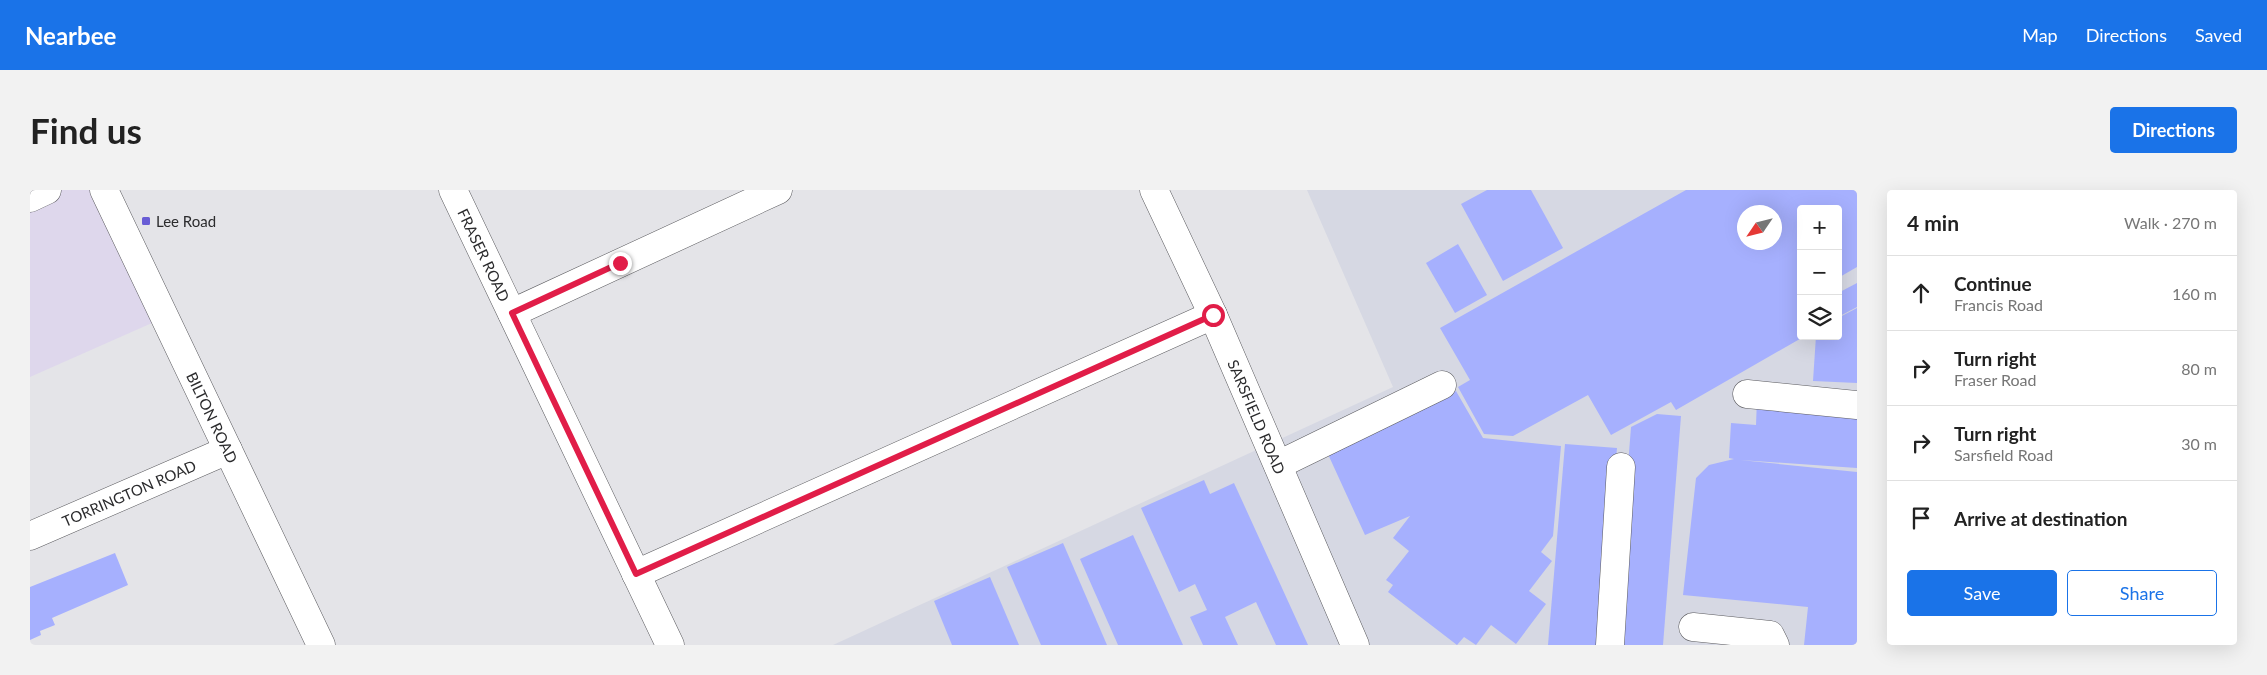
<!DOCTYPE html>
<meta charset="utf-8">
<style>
body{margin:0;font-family:Lato,sans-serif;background:#f2f2f2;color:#222}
.controls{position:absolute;right:15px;top:15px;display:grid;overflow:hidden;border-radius:5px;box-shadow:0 5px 20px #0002}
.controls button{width:45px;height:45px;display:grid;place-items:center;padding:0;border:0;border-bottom:1px solid #e0e0e0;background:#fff;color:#222;font:25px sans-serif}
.compass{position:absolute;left:1707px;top:15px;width:45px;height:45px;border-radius:50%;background:#fff;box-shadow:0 5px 20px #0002;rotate:235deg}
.stop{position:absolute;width:15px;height:15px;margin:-11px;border:4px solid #e11d48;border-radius:50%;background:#fff}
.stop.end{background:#e11d48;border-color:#fff;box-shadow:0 1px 5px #0008}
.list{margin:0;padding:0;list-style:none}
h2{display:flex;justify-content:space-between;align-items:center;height:65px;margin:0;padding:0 20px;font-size:21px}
h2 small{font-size:16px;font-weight:400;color:#767676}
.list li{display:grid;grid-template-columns:32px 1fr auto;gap:15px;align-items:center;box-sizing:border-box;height:75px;padding:0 20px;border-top:1px solid #e0e0e0}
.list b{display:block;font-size:19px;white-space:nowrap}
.list p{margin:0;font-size:16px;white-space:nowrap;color:#767676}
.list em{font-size:16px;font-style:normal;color:#767676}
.actions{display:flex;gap:10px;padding:15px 20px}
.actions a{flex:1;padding:11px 0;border:1px solid #1a73e8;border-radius:5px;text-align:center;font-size:18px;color:#1a73e8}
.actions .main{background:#1a73e8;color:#fff}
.icon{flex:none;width:28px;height:28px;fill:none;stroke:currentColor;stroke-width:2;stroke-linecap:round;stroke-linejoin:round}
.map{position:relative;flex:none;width:1827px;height:455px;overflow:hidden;border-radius:5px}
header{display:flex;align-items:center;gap:30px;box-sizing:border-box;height:70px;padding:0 25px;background:#1a73e8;color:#fff}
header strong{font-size:24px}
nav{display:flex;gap:28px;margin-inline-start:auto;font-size:18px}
.intro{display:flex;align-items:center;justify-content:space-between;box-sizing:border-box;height:120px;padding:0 30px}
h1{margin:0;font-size:35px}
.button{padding:12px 22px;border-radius:5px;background:#1a73e8;color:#fff;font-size:18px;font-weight:700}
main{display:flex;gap:30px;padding:0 30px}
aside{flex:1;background:#fff;border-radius:5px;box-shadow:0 5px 20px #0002}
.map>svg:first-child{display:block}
</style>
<header>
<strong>Nearbee</strong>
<nav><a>Map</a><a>Directions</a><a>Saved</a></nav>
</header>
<div class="intro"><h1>Find us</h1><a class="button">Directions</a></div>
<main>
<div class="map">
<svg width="1827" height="455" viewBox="0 0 1827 455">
<rect width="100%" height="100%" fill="#e4e4e8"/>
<polygon fill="#ded7ec" points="0,0 70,0 131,129 0,187"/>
<path fill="#d6d8e3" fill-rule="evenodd" d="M1277,0H1827V455H803L1363,197ZM1771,19H1808V146H1771ZM1714,22H1744V52H1714Z"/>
<g fill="#a6b0fe" fill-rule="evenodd">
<polygon points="1457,0 1501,0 1533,58 1473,91 1431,14"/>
<path d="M1656,0H1827V77L1808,88V19H1771V146H1775L1646,220L1641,212L1581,245L1558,205L1483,246L1454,244L1428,197L1440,190L1410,138ZM1714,22H1744V52H1714Z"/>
<polygon points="1428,54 1457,105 1425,123 1396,73"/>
<polygon points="1827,93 1827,117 1808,127 1808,103"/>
<polygon points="1827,118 1827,193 1783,191 1786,146 1808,146 1808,128"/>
<polygon points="1426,201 1453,248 1531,256 1523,346 1511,362 1522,371 1499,401 1516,414 1486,454 1461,435 1446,455 1434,447 1427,455 1358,402 1363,395 1356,390 1379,361 1363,348 1380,326 1335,345 1297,262"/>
<polygon points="1727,209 1827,220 1827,278 1710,270 1827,282 1827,455 1774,455 1778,417 1653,405 1666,288 1679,275 1704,269 1699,268 1701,233 1726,235"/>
<polygon points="1627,224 1651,226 1633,455 1584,455 1601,237"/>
<polygon points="1535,254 1587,258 1570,455 1518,455"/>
<polygon points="1174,290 1180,304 1204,293 1278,455 1246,455 1226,412 1195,427 1208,455 1173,455 1160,427 1177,420 1165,394 1149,402 1111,318"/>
<polygon points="1103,345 1153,455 1088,455 1050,369"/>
<polygon points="1033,353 1077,455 1011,455 977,377"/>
<polygon points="85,363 98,395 22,428 25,435 10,441 11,445 0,450 0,397"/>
<polygon points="960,387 989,455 922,455 904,411"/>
</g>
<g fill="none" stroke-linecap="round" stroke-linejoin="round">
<g stroke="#5b5b5f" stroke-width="29">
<g id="minor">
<path id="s1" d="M74,0L291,455"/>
<path id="s2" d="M423,0L640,455"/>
<path id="s3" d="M1124,0L1183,125L1325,455"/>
<polyline points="0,8 17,0"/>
<polyline points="482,123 748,0"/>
<polyline points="1717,204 1827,215"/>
<polyline points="1248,275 1412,195"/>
<path id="s4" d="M0,346L198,260"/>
<polyline points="606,384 1183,125"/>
<polyline points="1663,437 1740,445 1745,455"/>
<polyline points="1580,455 1591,277"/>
</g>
</g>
<use href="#minor" stroke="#fff" stroke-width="28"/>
</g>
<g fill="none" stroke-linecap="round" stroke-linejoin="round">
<polyline stroke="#e11d48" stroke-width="6" points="590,73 482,123 606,384 1183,125"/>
</g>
<rect fill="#685cd5" stroke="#e4e4e8" stroke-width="2" x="111" y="26" width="10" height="10" rx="2.5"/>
<g text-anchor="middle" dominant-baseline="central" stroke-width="4" stroke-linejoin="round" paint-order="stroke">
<g font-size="15" fill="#2b2b2d" stroke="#e4e4e8" text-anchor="start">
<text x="126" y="31">Lee Road</text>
</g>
<g font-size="15" fill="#2b2b2d" stroke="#e4e4e8">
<text stroke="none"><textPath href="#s2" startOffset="72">FRASER ROAD</textPath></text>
<text stroke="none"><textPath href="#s3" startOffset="249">SARSFIELD ROAD</textPath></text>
<text stroke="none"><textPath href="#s1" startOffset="252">BILTON ROAD</textPath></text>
<text stroke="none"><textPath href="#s4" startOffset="108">TORRINGTON ROAD</textPath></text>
</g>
</g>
</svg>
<div class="controls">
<button>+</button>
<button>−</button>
<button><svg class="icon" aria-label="layers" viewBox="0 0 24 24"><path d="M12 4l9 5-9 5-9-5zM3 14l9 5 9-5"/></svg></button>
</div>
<svg class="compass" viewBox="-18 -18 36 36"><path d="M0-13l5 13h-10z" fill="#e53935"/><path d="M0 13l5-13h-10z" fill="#767676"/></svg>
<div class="stop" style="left:1183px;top:125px"></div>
<div class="stop end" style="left:590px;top:73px"></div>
</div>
<aside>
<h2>4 min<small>Walk · 270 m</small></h2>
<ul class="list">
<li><svg class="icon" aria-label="ahead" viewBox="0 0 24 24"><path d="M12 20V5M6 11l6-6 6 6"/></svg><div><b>Continue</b><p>Francis Road</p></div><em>160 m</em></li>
<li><svg class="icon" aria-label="right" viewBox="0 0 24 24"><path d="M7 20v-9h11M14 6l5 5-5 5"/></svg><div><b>Turn right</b><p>Fraser Road</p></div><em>80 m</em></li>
<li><svg class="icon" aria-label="right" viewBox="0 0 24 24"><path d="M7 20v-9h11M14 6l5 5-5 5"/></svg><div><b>Turn right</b><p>Sarsfield Road</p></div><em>30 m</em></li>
<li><svg class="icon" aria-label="arrive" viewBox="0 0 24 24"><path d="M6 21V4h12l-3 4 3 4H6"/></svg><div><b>Arrive at destination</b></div></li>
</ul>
<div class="actions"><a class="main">Save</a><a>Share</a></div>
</aside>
</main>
